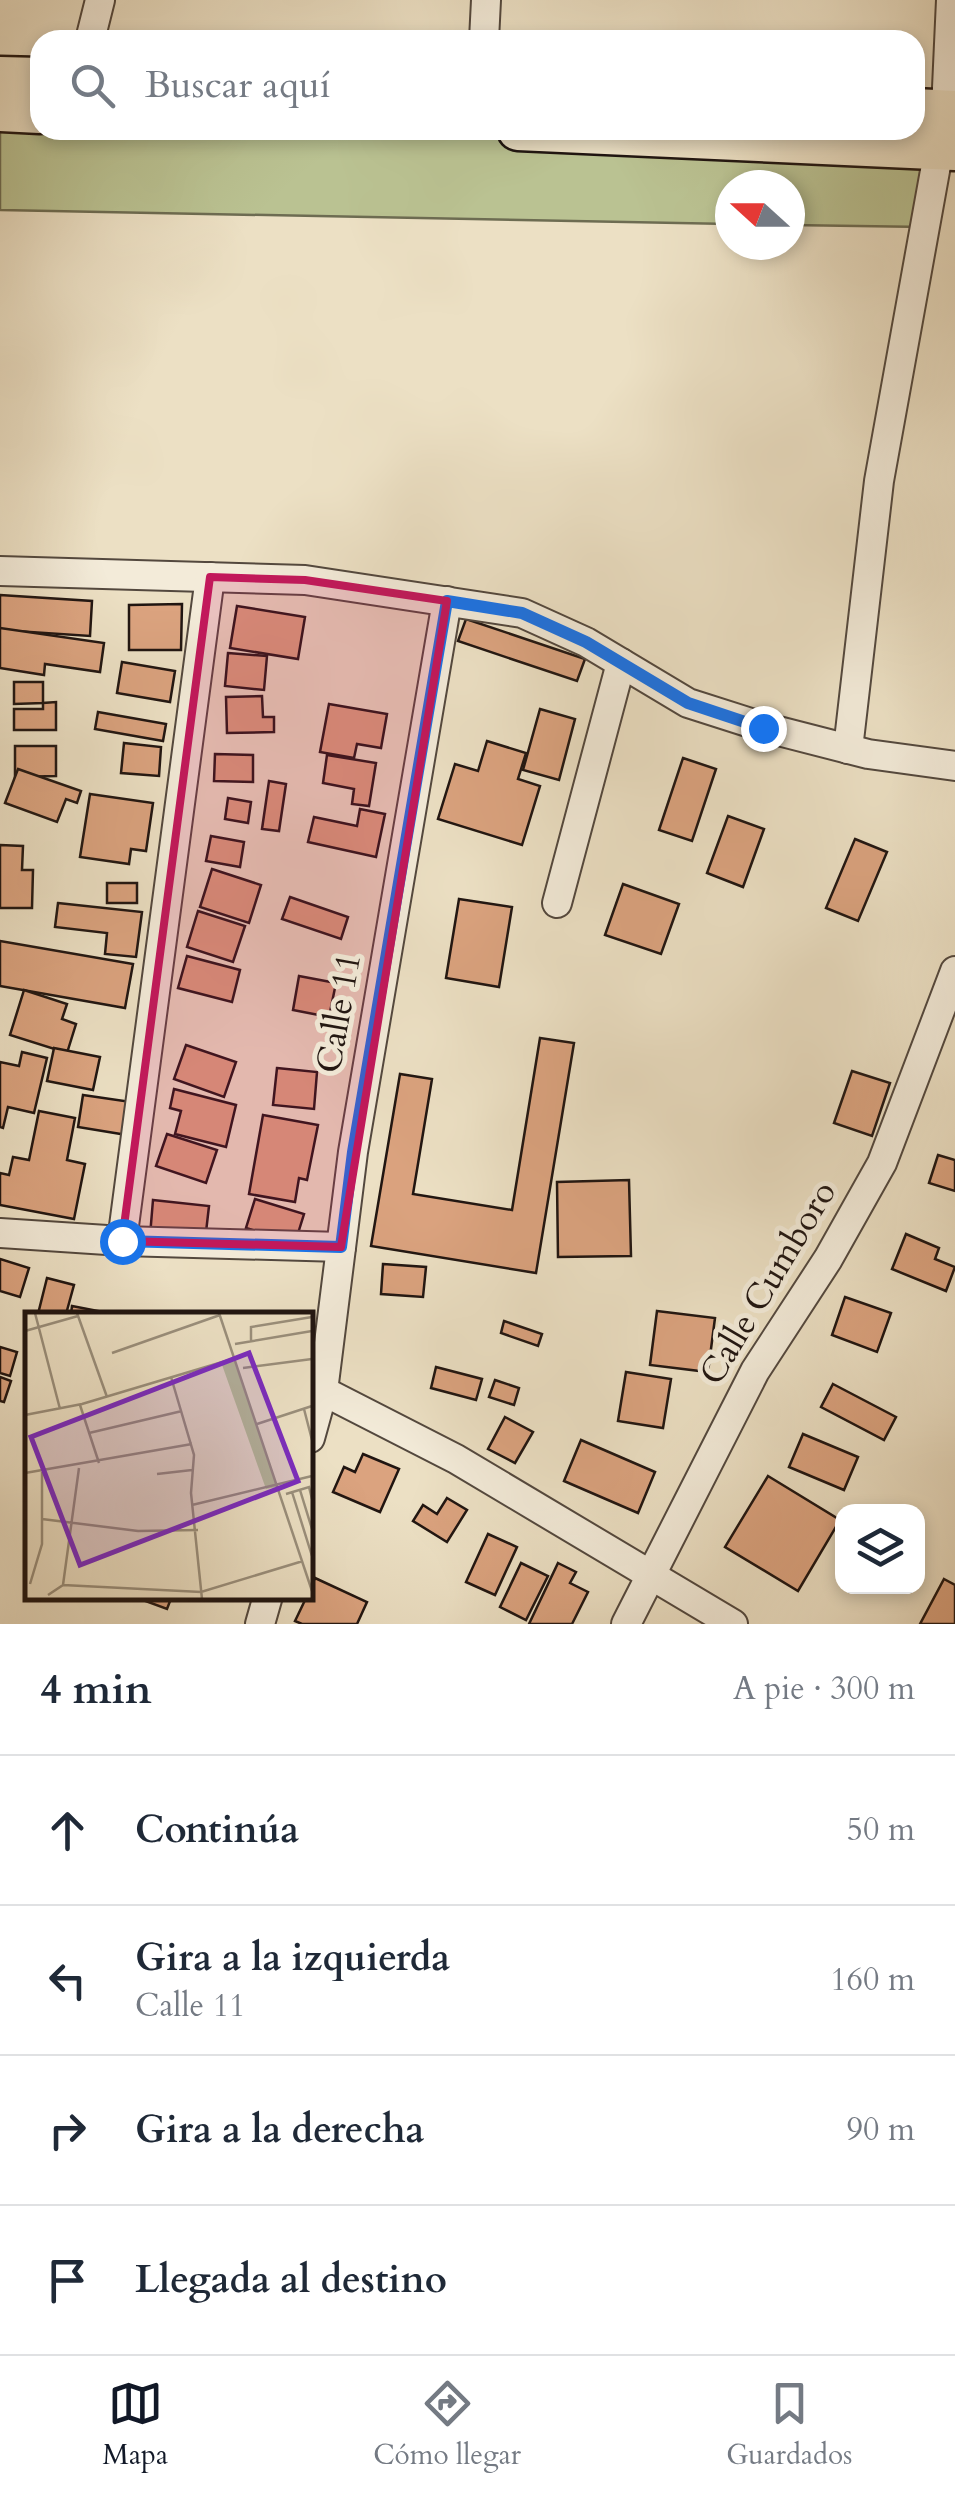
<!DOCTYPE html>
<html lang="es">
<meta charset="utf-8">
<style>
body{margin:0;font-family:Cardo,serif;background:#f2f2f3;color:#1f2937}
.controls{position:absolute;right:30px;bottom:30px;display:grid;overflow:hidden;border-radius:20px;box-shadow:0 5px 15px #0003}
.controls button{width:90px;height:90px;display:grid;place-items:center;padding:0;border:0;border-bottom:2px solid #e0e1e3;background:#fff;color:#1f2937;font:50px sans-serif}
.compass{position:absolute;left:715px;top:170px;width:90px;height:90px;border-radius:50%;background:#fff;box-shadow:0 5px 15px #0003;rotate:291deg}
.stop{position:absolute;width:30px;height:30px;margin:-22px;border:8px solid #1a73e8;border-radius:50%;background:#fff}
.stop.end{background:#1a73e8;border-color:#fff;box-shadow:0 2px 10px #0008}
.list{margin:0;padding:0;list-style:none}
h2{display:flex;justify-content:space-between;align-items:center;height:130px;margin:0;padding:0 40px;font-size:42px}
h2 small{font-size:32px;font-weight:400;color:#747a83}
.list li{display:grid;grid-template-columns:65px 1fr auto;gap:30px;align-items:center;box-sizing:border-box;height:150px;padding:0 40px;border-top:2px solid #e0e1e3}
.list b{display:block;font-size:38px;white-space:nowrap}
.list p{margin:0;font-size:32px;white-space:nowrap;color:#747a83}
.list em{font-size:32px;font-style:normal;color:#747a83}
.icon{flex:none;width:55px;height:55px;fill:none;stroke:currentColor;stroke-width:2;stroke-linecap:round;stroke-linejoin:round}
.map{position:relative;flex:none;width:955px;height:1624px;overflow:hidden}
.search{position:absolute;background:#fff;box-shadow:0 5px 15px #0003;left:30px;right:30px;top:30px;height:110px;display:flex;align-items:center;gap:25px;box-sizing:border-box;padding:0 35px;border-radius:30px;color:#747a83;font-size:38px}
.sheet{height:730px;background:#fff}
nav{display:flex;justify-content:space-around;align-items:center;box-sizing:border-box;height:140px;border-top:2px solid #e0e1e3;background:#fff;font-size:28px;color:#747a83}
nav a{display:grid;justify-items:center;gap:5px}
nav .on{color:#111827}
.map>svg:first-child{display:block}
</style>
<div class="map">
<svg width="955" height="1624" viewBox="0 0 955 1624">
<rect width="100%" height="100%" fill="#ece0c4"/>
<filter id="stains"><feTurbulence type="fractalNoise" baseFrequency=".002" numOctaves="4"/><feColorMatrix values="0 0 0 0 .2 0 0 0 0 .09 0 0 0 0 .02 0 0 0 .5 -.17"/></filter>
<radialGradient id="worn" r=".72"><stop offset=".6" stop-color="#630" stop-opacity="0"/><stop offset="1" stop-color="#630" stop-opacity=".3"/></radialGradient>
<polygon fill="#bac292" stroke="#6d6c52" stroke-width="2.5" points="0,111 40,130 455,130 939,150 925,227 790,225 790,185 730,185 730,224 0,210"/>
<g fill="#dba37f" stroke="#201511" stroke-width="2.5">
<polygon points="0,595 92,601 90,636 0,630"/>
<polygon points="182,604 181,650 129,650 129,605"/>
<polygon points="237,606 305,617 298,659 230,648"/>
<polygon points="466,619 585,659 577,681 458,641"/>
<polygon points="0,628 104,643 100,672 45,664 44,675 0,668"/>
<polygon points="228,653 267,656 264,690 225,686"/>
<polygon points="122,662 175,671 170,702 117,693"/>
<polygon points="14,682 43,682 43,703 14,704"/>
<polygon points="262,696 263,717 274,717 274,732 227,733 226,697"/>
<polygon points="56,702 56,730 14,730 14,709 43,709 43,703"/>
<polygon points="329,704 387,714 381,748 357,744 354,758 320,752"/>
<polygon points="540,709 575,719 559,780 523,770"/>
<polygon points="98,712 166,724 163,741 95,729"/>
<polygon points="487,741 526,753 518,779 540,786 522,845 438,819 455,764 478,771"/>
<polygon points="124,743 161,747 159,776 121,773"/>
<polygon points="15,746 56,746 56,776 15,777"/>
<polygon points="215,754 253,755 253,782 214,781"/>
<polygon points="327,755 376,763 369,806 352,804 354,789 323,783"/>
<polygon points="683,758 716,769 692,841 659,830"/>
<polygon points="18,769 81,791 77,803 66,799 57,822 5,803"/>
<polygon points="269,781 286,784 279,831 262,829"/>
<polygon points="90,794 153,803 146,851 131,849 129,864 80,857"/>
<polygon points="228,798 251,802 248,823 225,819"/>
<polygon points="360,809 385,814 376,857 308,842 314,817 357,826"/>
<polygon points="728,816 764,829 743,887 707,873"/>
<polygon points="211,836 244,842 240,867 206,861"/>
<polygon points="855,839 887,852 858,921 826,908"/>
<polygon points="0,845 23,846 22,870 33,870 32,908 0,908"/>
<polygon points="212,869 261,885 249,923 200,907"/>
<rect x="107" y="883" width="30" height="20"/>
<polygon points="623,884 679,904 661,954 605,935"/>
<polygon points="290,897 348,917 341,939 282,919"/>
<polygon points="459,899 512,907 499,987 446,978"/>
<polygon points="58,903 142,912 136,957 105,954 107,933 55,927"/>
<polygon points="198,911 245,926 233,962 187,947"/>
<polygon points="0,941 133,964 125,1008 0,986"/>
<polygon points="187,956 240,970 232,1002 178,988"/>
<polygon points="299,976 336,983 329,1017 293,1010"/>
<polygon points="24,990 67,1004 62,1019 76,1024 67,1053 10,1035"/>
<polygon points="540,1038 574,1043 536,1273 371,1246 400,1074 432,1079 413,1194 512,1210"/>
<polygon points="186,1045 236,1062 224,1097 174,1079"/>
<polygon points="54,1048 100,1057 93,1090 47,1081"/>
<polygon points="22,1052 47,1058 34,1113 8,1107 3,1128 0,1127 0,1062 19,1066"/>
<polygon points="277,1068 317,1072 314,1109 273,1105"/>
<polygon points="852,1071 890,1083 872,1136 834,1123"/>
<polygon points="174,1089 236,1105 226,1147 175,1134 181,1111 170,1108"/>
<polygon points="83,1095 138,1103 133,1136 78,1127"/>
<polygon points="39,1111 75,1118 67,1160 85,1164 74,1219 0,1205 0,1173 9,1175 13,1157 29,1160"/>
<polygon points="263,1115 318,1125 307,1180 299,1178 295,1202 249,1194"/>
<polygon points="167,1134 217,1150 206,1183 156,1166"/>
<polygon points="938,1155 955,1160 955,1191 929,1183"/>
<polygon points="629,1180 631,1256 558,1257 557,1182"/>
<polygon points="255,1199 304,1214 295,1243 246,1228"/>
<polygon points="153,1200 209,1206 205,1241 150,1236"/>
<polygon points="906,1234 939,1248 935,1259 955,1267 946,1291 892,1269"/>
<polygon points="0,1259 29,1268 20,1297 0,1291"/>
<polygon points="383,1264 426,1267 423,1297 381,1294"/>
<polygon points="47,1278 74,1285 66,1314 38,1314"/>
<polygon points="845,1297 891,1313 877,1352 832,1335"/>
<polygon points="72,1306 98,1311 98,1314 71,1314"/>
<polygon points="657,1311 715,1318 708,1372 650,1365"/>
<polygon points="504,1321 542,1334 538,1346 501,1333"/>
<polygon points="0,1347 17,1352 10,1376 0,1373"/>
<polygon points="436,1367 482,1379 476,1400 431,1388"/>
<polygon points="626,1372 671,1379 663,1428 618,1421"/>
<polygon points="0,1377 11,1381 4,1402 0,1401"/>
<polygon points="495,1380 519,1388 514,1405 489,1397"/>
<polygon points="833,1384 896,1417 884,1440 821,1407"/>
<polygon points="505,1417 533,1432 515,1463 488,1449"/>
<polygon points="803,1434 858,1457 844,1490 789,1467"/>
<polygon points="581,1440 655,1472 638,1513 564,1481"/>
<polygon points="363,1454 399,1469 380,1512 333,1492 344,1467 355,1472"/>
<polygon points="768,1476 840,1520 798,1591 725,1547"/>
<polygon points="447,1498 467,1510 447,1542 413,1521 423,1505 437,1514"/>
<polygon points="488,1534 517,1547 495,1595 466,1582"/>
<polygon points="521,1563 548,1576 526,1620 500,1607"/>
<polygon points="558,1563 576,1572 570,1583 588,1592 572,1624 529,1624"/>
<polygon points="315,1578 367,1602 357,1624 302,1624 295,1621 307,1596 310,1596 310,1589"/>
<polygon points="944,1579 955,1585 955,1624 920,1624"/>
<polygon points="132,1596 172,1596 167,1609"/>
</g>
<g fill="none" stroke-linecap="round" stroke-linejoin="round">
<g stroke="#53483e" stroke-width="32">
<g id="minor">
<polyline points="90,40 100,0"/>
<polyline points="484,40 486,0"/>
<polyline points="0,571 305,580 522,613 586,642 688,703 763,727 868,754 955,766"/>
<polyline points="848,749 879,481 946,110 951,0"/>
<polyline points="557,903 621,663"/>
<polyline points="0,1233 122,1241 341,1247"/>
<polyline points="122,1241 210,577"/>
<polyline points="323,1391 456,1459 733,1624"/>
<polyline points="310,1438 323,1391 353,1152 447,601"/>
<polyline points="260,1624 268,1596"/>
<polyline points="626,1624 755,1371 828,1259 882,1163 955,971"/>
</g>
</g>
<g stroke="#201511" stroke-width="45">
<g id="highway">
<polyline points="0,77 40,78"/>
<polyline points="915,109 955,111"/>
<polyline points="0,111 40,113"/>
<polyline points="518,130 955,150"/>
</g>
</g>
<use href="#minor" stroke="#f3ebd9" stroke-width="28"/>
<use href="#highway" stroke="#ece0c4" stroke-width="40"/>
</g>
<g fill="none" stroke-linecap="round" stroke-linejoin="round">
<polyline stroke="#1a73e8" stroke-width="12" points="122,1241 341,1247 353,1152 447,601 522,613 586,642 688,703 763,728"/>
</g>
<path fill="#c2185b" fill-opacity="0.2" stroke="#c2185b" stroke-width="8" stroke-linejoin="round" d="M210,577L305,580L447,601L341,1247L122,1241Z"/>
<g text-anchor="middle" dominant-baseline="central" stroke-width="10" stroke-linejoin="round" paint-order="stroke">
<g font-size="35" fill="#201511" stroke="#f3ebd9">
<text transform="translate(339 1013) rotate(-80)">Calle 11</text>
<text transform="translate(768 1283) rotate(-59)">Calle Cumboro</text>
</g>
</g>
<g transform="translate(25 1312)">
<rect width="288" height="288" fill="#ece0c4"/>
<path d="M209,46L252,175L241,177L196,50Z" fill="#bac292"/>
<path fill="none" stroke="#9a8f7c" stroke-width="2.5" d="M10,1L35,97M52,1L82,85M194,1L287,279M0,19L53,4M226,29V15L287,5M210,32L287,19M87,41L195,3M218,56L287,47M146,65L169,143L166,181L177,287M55,93L74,151M279,97L287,128M0,103L57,92L214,45M232,112L287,94M64,121L157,99M0,161L167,132M132,162L167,158M275,178L287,217M267,180L287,244M261,182L284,175L287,187M167,193L287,164M17,207L113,219L173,218M5,272L17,232V160M38,273L176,280L278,249M23,283L38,273L54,156"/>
<path fill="#7b2cbf" fill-opacity="0.15" stroke="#7b2cbf" stroke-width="5" d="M224,41L273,169L55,253L6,125Z"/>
<rect width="288" height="288" fill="none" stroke="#201511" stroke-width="5"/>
</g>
<rect width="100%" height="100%" filter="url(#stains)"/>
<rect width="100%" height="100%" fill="url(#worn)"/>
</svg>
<div class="controls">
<button><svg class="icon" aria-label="layers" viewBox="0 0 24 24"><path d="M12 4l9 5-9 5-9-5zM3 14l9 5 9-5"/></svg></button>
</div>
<svg class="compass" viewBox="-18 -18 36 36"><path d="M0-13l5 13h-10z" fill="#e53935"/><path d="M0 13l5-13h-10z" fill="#747a83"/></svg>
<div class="stop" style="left:122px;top:1241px"></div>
<div class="stop end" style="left:763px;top:728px"></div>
<div class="search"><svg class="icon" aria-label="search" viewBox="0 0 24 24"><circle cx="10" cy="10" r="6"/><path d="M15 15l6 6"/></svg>Buscar aquí</div>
</div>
<section class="sheet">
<h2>4 min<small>A pie · 300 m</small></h2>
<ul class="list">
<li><svg class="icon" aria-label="ahead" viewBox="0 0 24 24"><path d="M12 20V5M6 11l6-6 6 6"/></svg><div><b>Continúa</b></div><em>50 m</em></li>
<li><svg class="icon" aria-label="left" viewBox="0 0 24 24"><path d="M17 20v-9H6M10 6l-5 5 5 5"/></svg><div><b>Gira a la izquierda</b><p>Calle 11</p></div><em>160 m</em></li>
<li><svg class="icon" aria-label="right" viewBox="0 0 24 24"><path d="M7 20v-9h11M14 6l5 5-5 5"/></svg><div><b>Gira a la derecha</b></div><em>90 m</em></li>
<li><svg class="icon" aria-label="arrive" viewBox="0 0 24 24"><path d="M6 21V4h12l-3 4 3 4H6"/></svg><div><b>Llegada al destino</b></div></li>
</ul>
</section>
<nav>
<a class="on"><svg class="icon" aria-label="map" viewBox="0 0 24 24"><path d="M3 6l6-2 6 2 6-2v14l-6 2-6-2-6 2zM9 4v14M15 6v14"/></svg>Mapa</a>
<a><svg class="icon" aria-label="directions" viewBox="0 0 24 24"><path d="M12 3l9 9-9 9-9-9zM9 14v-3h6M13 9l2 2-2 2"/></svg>Cómo llegar</a>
<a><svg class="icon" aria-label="saved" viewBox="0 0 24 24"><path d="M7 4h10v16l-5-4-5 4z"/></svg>Guardados</a>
</nav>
